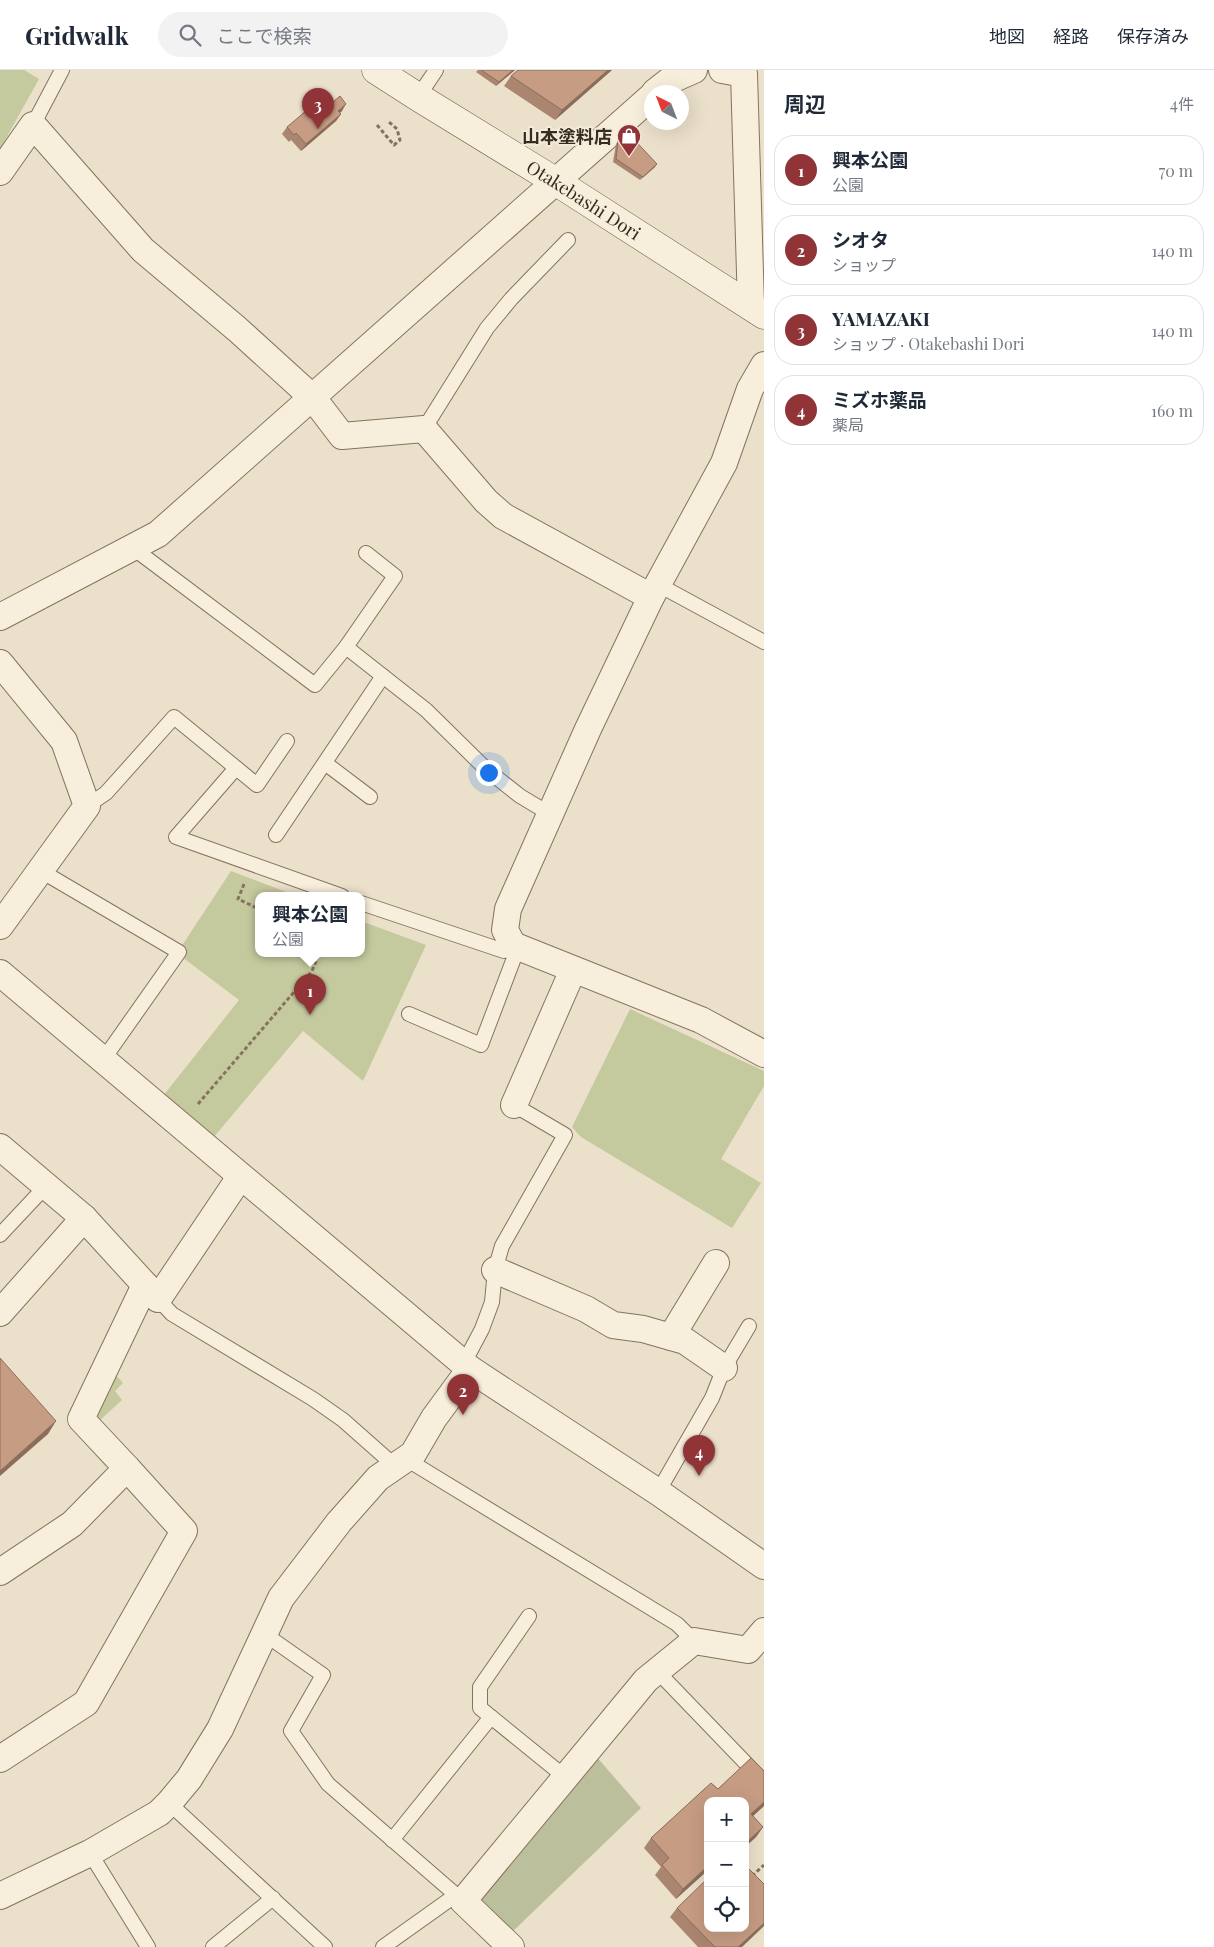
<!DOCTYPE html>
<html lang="ja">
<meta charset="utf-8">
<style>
body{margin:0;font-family:"Playfair Display","Noto Sans JP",serif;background:#f2f2f3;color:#1f2937}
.controls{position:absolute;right:15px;bottom:15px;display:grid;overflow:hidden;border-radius:10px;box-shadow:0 5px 20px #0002}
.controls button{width:45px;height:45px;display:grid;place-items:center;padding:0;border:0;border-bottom:1px solid #e0e1e3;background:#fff;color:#1f2937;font:25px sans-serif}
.compass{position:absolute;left:644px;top:15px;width:45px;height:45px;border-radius:50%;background:#fff;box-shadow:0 5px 20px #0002;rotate:318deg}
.you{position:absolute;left:488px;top:702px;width:18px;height:18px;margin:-12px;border:4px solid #fff;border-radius:50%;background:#1a73e8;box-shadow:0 0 0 8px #1a73e833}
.badge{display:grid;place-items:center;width:32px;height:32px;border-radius:50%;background:#913438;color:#fff;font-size:16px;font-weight:700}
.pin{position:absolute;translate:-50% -41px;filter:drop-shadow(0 1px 2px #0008)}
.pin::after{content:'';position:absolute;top:26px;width:18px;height:15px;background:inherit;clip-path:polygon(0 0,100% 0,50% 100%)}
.popup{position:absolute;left:255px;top:822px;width:110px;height:65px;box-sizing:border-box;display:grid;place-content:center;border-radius:10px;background:#fff;filter:drop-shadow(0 1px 4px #0005);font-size:16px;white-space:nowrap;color:#747a83}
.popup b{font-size:19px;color:#1f2937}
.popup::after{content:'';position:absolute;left:50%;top:100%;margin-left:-10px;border:10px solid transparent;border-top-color:#fff}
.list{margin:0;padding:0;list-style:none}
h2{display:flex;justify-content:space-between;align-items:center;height:65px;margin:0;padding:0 20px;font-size:21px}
h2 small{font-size:16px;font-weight:400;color:#747a83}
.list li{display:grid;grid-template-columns:32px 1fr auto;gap:15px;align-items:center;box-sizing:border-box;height:70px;margin:0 10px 10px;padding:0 10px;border:1px solid #e0e1e3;border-radius:20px}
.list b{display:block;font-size:19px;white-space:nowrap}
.list p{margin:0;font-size:16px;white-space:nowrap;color:#747a83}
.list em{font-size:16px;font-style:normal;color:#747a83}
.icon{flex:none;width:28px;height:28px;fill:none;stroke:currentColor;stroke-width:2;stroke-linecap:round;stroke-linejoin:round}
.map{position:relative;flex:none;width:764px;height:1877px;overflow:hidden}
header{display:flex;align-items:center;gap:30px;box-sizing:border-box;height:70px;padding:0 25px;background:#fff;border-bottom:1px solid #e0e1e3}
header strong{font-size:24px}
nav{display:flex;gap:28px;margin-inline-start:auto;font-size:18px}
.search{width:350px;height:45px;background:#f2f2f3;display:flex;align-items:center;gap:12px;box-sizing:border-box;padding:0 18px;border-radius:28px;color:#747a83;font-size:19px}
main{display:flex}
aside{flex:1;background:#fff}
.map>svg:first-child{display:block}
</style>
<header>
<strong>Gridwalk</strong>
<div class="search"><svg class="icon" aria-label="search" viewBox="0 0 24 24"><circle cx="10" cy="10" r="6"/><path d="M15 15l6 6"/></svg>ここで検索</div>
<nav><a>地図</a><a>経路</a><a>保存済み</a></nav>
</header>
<main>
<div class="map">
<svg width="764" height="1877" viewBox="0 0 764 1877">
<rect width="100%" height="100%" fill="#ebe0ca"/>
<g fill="#c5c99e">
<polygon points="0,0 24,0 39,9 0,79"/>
<polygon points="231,801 297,826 259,826 259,884 361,884 361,851 426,875 363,1011 303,961 213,1068 163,1026 239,930 182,887 183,874"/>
<polygon points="630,939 764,1001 764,1016 721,1089 761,1113 732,1158 581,1067 572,1057"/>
<polygon points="104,1292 123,1313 115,1321 122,1330 99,1351 125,1381 106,1397 74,1361"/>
</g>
<polygon fill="#bcbf9c" points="595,1685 641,1738 509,1865 476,1831"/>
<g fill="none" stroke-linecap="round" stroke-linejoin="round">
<g stroke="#86735f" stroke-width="16">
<g id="lane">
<polyline points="418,27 436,0"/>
<polyline points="33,55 62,0"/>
<polyline points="424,359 487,258 511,229 568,170"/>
<polyline points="133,478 315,615 346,577 426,640 487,700 520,726 550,744"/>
<polyline points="657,514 764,572"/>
<polyline points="346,577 395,506 366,483"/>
<polyline points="325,693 370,727"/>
<polyline points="236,698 176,767 342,826"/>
<polyline points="87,736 106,723 174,647 257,715 287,671"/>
<polyline points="276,765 383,606"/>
<polyline points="41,801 179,882 103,990"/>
<polyline points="361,833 504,881 513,875 514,888 481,975 409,944"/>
<polyline points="0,1165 46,1116"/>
<polyline points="158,1229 172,1244 313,1329 343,1350 395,1396"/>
<polyline points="464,1293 482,1259 492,1232 495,1200 502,1176 565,1065 514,1035"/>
<polyline points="406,1389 677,1554 694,1571"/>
<polyline points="658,1422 712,1328 724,1298 749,1256"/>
<polyline points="529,1546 480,1617 480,1638 565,1707"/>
<polyline points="263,1563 323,1605 291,1661 328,1714 463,1831"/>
<polyline points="657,1601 764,1712"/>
<polyline points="169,1733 325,1877"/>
<polyline points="392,1770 491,1647"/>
<polyline points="90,1783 148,1877"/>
<polyline points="213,1877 273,1828"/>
<polyline points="383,1877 456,1825"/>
</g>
</g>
<g stroke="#86735f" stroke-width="28">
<g id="street">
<polyline points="722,0 744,4 751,236"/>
<polyline points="655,22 669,11 694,0"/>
<polyline points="0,102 33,55 143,180 237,259 313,328 342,366 424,359 486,431 503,446 651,527"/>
<polyline points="764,295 750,319 724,393 651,527 588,659 508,839 505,860 513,875 701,950 764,984"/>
<polyline points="0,547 158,464 652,26"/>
<polyline points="0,593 64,671 87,736 0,856"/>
<polyline points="0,903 470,1299 658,1422 764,1496"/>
<polyline points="514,1035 573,900"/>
<polyline points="0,1077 84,1148 158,1229 240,1107"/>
<polyline points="495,1200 586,1239 613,1255 643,1259 685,1271 724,1298"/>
<polyline points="0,1243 84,1148"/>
<polyline points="671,1267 716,1193"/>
<polyline points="127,1398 81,1349 145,1215"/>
<polyline points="0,1502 72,1454 127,1398 184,1461 86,1633 0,1689"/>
<polyline points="0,1826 90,1783 159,1743 169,1733 189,1709 220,1659 281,1528 339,1452 378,1408 413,1384 434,1348 470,1299"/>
<polyline points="511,1877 463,1831 646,1610 694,1571 748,1580 764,1561"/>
</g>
</g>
<g stroke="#685442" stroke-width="29">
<g id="secondary">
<path id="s1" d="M376,0L418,27L555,111L764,245"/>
</g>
</g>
<g stroke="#86735f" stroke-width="3" stroke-dasharray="4 2.5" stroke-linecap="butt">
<polyline points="377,55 394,75 400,70 397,59 389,52"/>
<polyline points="244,814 238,829 259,839"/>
<polyline points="198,1034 312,901 319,884"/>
<polyline points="752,1806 764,1795"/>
</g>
<use href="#lane" stroke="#f7eedc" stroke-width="14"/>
<use href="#street" stroke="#f7eedc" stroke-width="26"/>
<use href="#secondary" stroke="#f7eedc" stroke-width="28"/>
</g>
<g fill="#aa8671">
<polygon points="478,0 515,0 496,16 476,2"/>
<polygon points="518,0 612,0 555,50 504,16 511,6"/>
<polygon points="333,32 342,41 340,43 341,44 336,51 301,81 291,70 289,72 282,64 287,57"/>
<polygon points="618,71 655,97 640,110 613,92 616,74"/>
<polygon points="751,1688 764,1701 764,1736 753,1746 763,1757 756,1767 745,1777 745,1731 708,1731 708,1800 676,1829 655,1805 661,1797 644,1778 651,1768 711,1713 718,1719"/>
<polygon points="677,1838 742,1877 698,1877 670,1847"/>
</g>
<g fill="#8b6d5c">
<polygon points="513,0 515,0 496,16 499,12"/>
<polygon points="608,0 612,0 555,50 562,40"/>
<polygon points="346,34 342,41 333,48 338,41"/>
<polygon points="341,44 336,51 301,81 306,74"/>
<polygon points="657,94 655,97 640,110 643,107"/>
<polygon points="56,1351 48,1364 0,1406 0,1401"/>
<polygon points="764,1732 764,1736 745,1753 751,1744"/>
<polygon points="763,1757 756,1767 745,1777 745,1774"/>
<polygon points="708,1796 708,1800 676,1829 683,1819"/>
<polygon points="764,1853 764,1856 742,1877 738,1877"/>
</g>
<g fill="#c69c83" stroke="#8b6d5c">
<polygon points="481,0 513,0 499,12"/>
<polygon points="518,0 608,0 562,40 511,6"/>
<polygon points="326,24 333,32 340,26 346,34 338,41 341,44 306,74 296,63 294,65 287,57"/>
<polygon points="627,62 657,94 643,107 616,89 618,71"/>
<polygon points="0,1288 56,1351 0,1401"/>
<polygon points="751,1688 764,1701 764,1732 751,1744 763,1757 745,1774 745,1731 708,1731 708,1796 683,1819 662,1795 669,1788 651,1768 711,1713 718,1719"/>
<polygon points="747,1797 764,1814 764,1853 738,1877 715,1877 677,1838 708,1808 708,1858 745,1858 745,1798"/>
</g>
<defs>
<g id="shop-pin" transform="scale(1.25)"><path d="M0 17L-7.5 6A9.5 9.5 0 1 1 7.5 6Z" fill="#913438" stroke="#f3ebd9"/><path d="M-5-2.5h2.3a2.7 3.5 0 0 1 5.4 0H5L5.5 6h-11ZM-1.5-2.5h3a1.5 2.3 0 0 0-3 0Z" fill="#fff"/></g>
</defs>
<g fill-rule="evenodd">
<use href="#shop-pin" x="629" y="66"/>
</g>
<g text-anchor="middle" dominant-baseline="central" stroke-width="4" stroke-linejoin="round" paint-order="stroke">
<g font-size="18" font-weight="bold" fill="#382c22" stroke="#f3ebd9" text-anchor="end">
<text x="612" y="66">山本塗料店</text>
</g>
<g font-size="18" fill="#382c22" stroke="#f3ebd9">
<text stroke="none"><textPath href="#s1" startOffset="245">Otakebashi Dori</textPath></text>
</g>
</g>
</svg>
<div class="controls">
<button>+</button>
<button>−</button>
<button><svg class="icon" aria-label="locate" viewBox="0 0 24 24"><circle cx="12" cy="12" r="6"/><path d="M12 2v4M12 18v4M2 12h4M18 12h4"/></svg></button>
</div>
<svg class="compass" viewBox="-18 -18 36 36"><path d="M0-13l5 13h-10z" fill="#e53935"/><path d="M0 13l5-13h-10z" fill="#747a83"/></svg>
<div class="you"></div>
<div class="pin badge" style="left:310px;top:945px">1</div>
<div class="popup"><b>興本公園</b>公園</div>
<div class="pin badge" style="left:463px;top:1345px">2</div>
<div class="pin badge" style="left:318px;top:59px">3</div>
<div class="pin badge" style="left:699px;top:1406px">4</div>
</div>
<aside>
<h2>周辺<small>4件</small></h2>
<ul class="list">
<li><span class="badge">1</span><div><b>興本公園</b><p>公園</p></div><em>70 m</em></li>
<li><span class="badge">2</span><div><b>シオタ</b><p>ショップ</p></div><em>140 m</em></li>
<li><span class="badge">3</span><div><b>YAMAZAKI</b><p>ショップ · Otakebashi Dori</p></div><em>140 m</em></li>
<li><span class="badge">4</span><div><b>ミズホ薬品</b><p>薬局</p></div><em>160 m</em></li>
</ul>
</aside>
</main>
